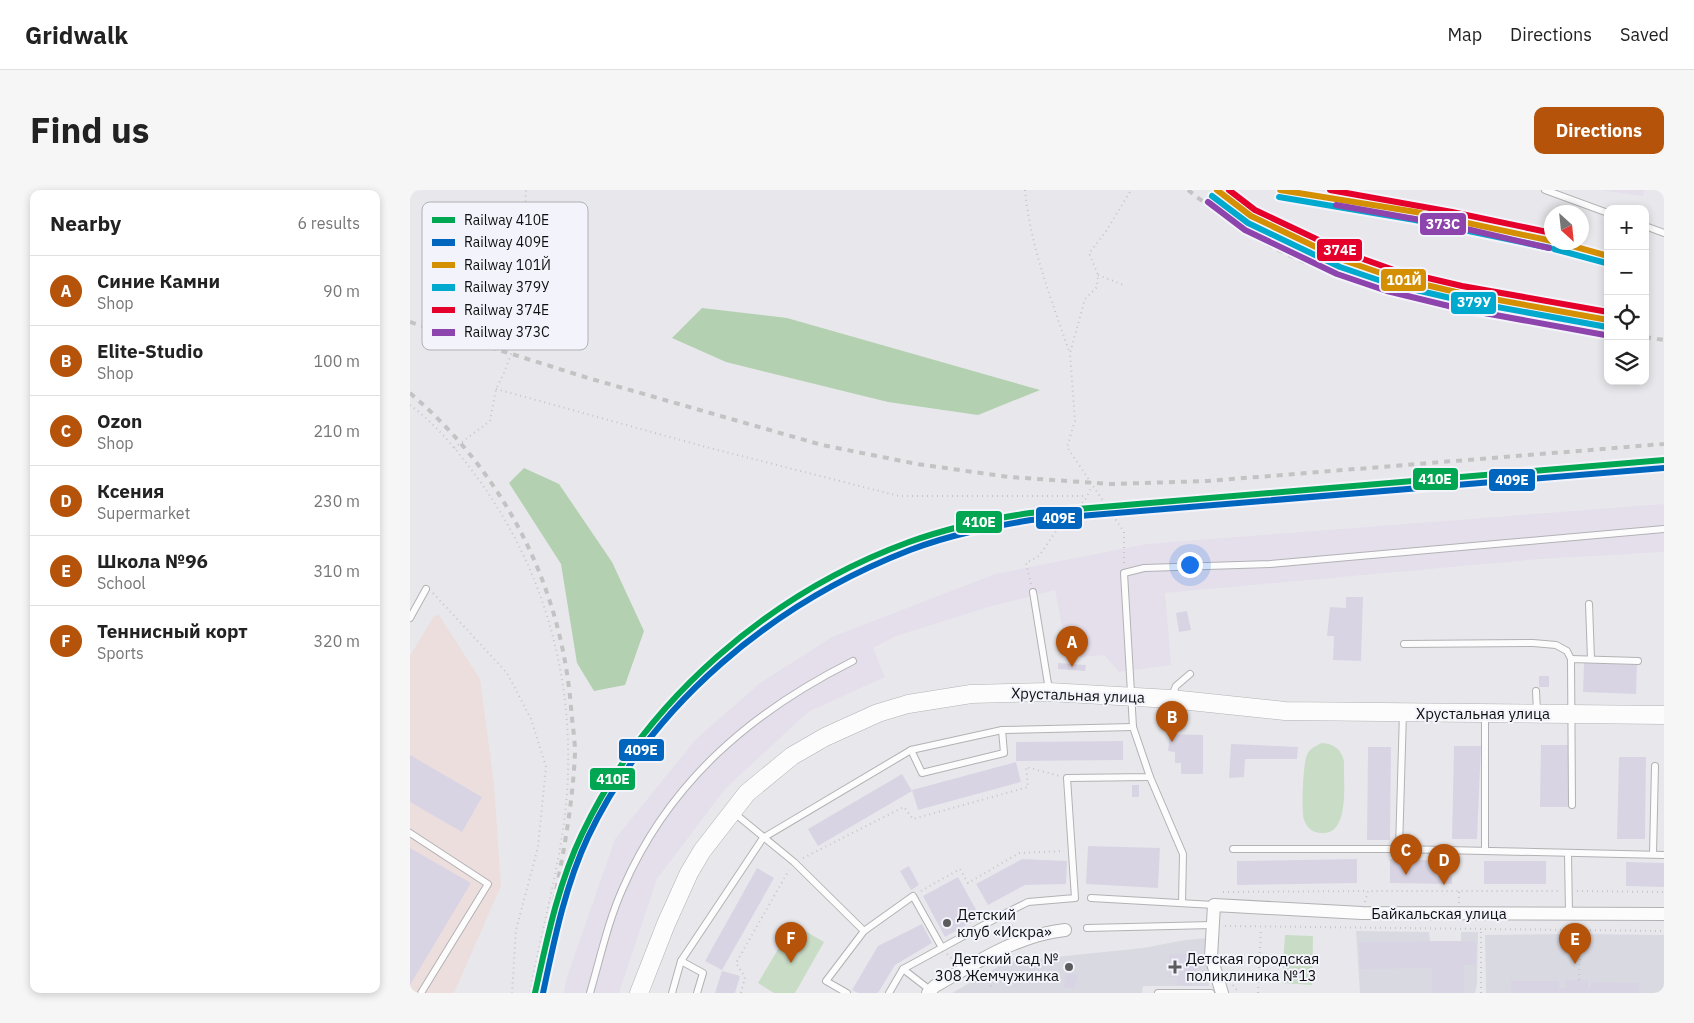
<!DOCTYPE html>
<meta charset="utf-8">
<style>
body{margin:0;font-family:"IBM Plex Sans",sans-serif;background:#f6f6f6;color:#222}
.controls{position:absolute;right:15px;top:15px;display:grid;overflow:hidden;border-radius:10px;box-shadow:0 2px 8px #0003}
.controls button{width:45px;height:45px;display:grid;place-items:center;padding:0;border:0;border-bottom:1px solid #e0e0e0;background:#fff;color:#222;font:25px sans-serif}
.compass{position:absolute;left:1134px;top:15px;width:45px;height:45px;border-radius:50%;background:#fff;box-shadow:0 2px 8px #0003;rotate:153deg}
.you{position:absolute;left:779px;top:374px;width:18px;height:18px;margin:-12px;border:4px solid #fff;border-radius:50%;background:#1a73e8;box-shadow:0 0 0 8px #1a73e833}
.badge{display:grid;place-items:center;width:32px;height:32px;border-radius:50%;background:#b45309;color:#fff;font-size:16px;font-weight:700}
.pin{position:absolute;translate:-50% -41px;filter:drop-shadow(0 1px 2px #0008)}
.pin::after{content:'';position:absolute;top:26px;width:18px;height:15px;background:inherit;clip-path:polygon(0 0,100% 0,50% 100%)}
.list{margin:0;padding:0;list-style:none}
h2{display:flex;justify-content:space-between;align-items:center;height:65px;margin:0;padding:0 20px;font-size:21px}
h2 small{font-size:16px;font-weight:400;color:#767676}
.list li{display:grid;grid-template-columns:32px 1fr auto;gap:15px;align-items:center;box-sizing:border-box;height:70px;padding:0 20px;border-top:1px solid #e0e0e0}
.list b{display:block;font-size:19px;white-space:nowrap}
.list p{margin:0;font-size:16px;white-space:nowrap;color:#767676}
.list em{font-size:16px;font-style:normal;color:#767676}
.icon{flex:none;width:28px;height:28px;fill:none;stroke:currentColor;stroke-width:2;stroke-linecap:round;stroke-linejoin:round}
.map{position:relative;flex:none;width:1254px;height:803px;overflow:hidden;border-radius:10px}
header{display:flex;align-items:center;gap:30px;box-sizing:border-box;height:70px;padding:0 25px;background:#fff;border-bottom:1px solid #e0e0e0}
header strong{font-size:24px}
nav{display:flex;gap:28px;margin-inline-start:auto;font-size:18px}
.intro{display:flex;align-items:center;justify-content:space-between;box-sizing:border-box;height:120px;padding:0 30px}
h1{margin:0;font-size:35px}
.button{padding:12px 22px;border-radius:10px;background:#b45309;color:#fff;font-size:18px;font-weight:700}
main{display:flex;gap:30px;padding:0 30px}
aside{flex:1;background:#fff;border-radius:10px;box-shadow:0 2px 8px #0003}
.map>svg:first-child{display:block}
</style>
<header>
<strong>Gridwalk</strong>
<nav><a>Map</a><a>Directions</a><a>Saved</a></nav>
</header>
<div class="intro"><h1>Find us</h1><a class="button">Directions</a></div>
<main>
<aside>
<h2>Nearby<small>6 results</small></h2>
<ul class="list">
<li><span class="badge">A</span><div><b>Синие Камни</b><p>Shop</p></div><em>90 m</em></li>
<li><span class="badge">B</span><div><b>Elite-Studio</b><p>Shop</p></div><em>100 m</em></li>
<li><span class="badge">C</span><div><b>Ozon</b><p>Shop</p></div><em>210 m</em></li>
<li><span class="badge">D</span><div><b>Ксения</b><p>Supermarket</p></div><em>230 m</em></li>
<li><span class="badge">E</span><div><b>Школа №96</b><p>School</p></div><em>310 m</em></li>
<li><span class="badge">F</span><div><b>Теннисный корт</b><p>Sports</p></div><em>320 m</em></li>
</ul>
</aside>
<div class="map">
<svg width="1254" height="803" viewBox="0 0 1254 803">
<rect width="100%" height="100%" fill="#e8e8ec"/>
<polygon fill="#ecdedd" points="29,425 70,489 84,593 91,696 44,803 0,803 0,466 24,426"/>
<g fill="#e5dfec">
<polygon points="1190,0 1235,0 1233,6"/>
<polygon points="1254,314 1254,362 1129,369 755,403 761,475 709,482 694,465 658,468 645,400 582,416 486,446 463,458 475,487 398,522 315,599 247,689 209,803 154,803 157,787 205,649 286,549 350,493 422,447 585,384 737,354"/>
</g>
<g fill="#d9d9e2">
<polygon points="946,741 1019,742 1020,751 1051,751 1051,742 1068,742 1067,794 1065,803 950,803"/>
<polygon points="1170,744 1254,745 1254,803 1076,803 1075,745"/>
<polygon points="797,748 799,796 733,796 732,803 542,803 596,772 733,758 775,750"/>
</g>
<g fill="#c8dcc6">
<path d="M912,553C924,554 931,559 934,571C933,590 941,646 911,643C903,643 897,638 894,630C891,622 893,573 897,565C900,558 906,556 912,553Z"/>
<polygon points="383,734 414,752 385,803 364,803 348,793"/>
<polygon points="875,745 903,746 902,795 872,793"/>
</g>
<g fill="#b3d0b0">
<polygon points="292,118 377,128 630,200 568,225 478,212 316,172 262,148"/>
<polygon points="114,278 149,294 202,372 234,441 215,495 184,501 167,473 151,374 99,293"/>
</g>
<g fill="#d9d4e3">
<polygon points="936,407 953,407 951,471 923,470 924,446 917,446 920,417 936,418"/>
<polygon points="777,421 781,440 769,442 766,423"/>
<polygon points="648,473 676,475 675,481 648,479"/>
<polygon points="1174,473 1227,475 1226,504 1173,502"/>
<rect x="1129" y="486" width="10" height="11"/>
<polygon points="760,544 793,545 793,584 771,584 771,573 765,573 765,562 758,561"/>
<polygon points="713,551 713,570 606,571 606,552"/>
<polygon points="821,554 888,557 887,569 835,569 834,587 819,588"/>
<polygon points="1131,555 1158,555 1158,617 1130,617"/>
<polygon points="1044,556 1071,556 1067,649 1042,649"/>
<polygon points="958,557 981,557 980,650 957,650"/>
<polygon points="0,565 72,607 52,642 0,612"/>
<polygon points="1209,567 1236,567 1235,649 1207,649"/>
<polygon points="606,572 611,592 508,620 502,600"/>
<polygon points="492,584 502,601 408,656 398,639"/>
<rect x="722" y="595" width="7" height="12"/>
<polygon points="678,656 750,658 748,698 676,694"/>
<polygon points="0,658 61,693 0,795"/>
<polygon points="612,669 657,671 656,694 615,695 578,715 566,694"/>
<polygon points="947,669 947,693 827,695 827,671"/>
<polygon points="980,669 1042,671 1042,694 980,693"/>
<rect x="1074" y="671" width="62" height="23"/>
<polygon points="1216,672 1254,673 1254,697 1216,696"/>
<polygon points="499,676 509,695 501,700 490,681"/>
<polygon points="347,678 364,688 312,780 295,771"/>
<polygon points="548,687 570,727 535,747 513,706"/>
<polygon points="512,734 522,753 485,775 468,803 448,803 442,800 468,756"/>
<polygon points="1066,751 1066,775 1054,775 1054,803 1022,803 1022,778 950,779 949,752"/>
<polygon points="759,764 787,764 787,787 781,787 781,796 767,795 767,787 759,787"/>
<polygon points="312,781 330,786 325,803 305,803"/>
<polygon points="656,782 668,785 664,799 653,797"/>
<polygon points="1155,790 1178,790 1178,798 1181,798 1181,792 1229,793 1229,803 1101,803 1101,791 1149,791 1149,798 1155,798"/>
</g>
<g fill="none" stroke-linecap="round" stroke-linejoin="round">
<g stroke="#b2b2b5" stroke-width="8">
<g id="lane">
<polyline points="1135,0 1198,23"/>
<polyline points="1235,36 1254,43"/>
<polyline points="623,402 639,500"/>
<polyline points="1179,414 1181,469"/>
<polyline points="0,428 16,399"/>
<polyline points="994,454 1123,453 1146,455 1157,461 1161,469"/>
<polyline points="1126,501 1127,522"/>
<polyline points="761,508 766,496 780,484"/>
<polyline points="1075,525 1075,661"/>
<polyline points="501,560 512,583 594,563 592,540"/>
<polyline points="740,587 773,664 772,713"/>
<polyline points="1162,615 1161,469 1228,471"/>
<polyline points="323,622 384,672 454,741"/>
<polyline points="0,643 78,694 11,803"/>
<polyline points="823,659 989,659 1254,665"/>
<polyline points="989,659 993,522"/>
<polyline points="1158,664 1159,723"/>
<polyline points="1243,664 1245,576"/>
<polyline points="681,708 804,715"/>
<polyline points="677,738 802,735"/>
<polyline points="271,771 293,783 287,803"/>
<polyline points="493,779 520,800"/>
<path d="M180,803C190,769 198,731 213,698C259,592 341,522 443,471"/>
<polyline points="262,803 271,771 353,648 501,560 592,540 723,537"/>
<polyline points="437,803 416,791 454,741 503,706 531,756"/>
<polyline points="479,803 493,779 594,724 618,712 665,708 657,588 740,587 723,537 714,383 734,378 860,374 1254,339"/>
<polyline points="748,803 801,803"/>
</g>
</g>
<g stroke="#b2b2b5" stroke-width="14">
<g id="street">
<path d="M518,803L525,796C566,773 607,745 655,740"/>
<polyline points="812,803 801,767 804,715 952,723 1254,724"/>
</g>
</g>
<g stroke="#b2b2b5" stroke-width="19">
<polyline id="secondary" points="229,803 256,734 279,683 292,661 337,603 382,566 415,547 468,523 498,514 561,504 639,502 761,509 875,521 1254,525"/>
</g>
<g stroke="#c6c6c8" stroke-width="2" stroke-dasharray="1 4" stroke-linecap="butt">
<path d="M615,0C620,55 641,109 659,161"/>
<polyline points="688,85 716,96"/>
<polyline points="86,199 296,257 489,306 677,306"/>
<path d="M0,215C22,231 41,253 57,274C126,362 161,468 158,580C157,654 133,730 120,803"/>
<polyline points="44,258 80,231 86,199 94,183 111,137 116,0"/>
<polyline points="714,373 714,342 657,257 665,231 660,163 675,109 687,97 688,85 679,63 695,43 721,0"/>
<polyline points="621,394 616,373 629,366 651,334 675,310 682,296"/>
<polyline points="23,403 97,483 121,529 136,577 128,657 106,740 102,803"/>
<polyline points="393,668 494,617 503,629 618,597 616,577 650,586"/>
<polyline points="511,701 550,679 558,693 609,663 654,661"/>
<polyline points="1167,701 1254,702"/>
<polyline points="813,702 958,701"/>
<polyline points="1049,702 1049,713"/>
<polyline points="955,712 958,701 1150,701"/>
<polyline points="599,731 605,740"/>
<polyline points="815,736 1254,741"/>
<polyline points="537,764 544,771"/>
<polyline points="574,782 582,798"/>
<polyline points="1169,790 1171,741"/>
<polyline points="823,795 829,803"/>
<polyline points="331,803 335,787 326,773 379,680"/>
<polyline points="848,803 851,738"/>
<polyline points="1071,803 1071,740"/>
</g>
<use href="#lane" stroke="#fcfcfc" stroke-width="6"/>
<use href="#street" stroke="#fcfcfc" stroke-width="12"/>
<use href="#secondary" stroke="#fcfcfc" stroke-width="18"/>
<g stroke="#c3c3c4" stroke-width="4" stroke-dasharray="6 6" stroke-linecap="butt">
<path d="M778,0C795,13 812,27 830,38C939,108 1073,121 1198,141"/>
<polyline points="0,132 178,188 412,255 507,274 599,287 701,294 798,291 1254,254"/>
<polyline points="1235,147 1254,150"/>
<path d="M0,203C94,283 151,395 161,517C162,532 165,548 165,563C162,630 147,695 134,760"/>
</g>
<g stroke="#f3f3fb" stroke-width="10">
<path id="rail-1" d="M125,803C137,749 148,694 172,644C236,509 360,403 499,352C538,338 579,329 620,323L1254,270"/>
</g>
<g stroke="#f3f3fb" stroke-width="10">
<path id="rail-2" d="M133,803C144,751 155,696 178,647C242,513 363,413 500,360C539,345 580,337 621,330L1254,278"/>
</g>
<g stroke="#f3f3fb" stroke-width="10">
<g id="rail-3">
<polyline points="807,0 841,26 933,70 982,87 1050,103 1198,130"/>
<polyline points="870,0 1006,22 1142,51"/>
<polyline points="1148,52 1198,66"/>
</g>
</g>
<g stroke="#f3f3fb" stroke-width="10">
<g id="rail-4">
<polyline points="802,6 838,33 930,77 980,94 1049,110 1197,137"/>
<polyline points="869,7 1005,30 1140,58"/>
<polyline points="1144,59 1196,73"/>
</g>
</g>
<g stroke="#f3f3fb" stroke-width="10">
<g id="rail-5">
<polyline points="819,0 845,20 936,63 984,80 1052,96 1198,122"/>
<polyline points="920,0 1042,22 1142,43"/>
</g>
</g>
<g stroke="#f3f3fb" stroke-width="10">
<g id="rail-6">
<polyline points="798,12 835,40 927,84 977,101 1047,118 1195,145"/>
<polyline points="926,15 1039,35 1139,58"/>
</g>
</g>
<use href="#rail-1" stroke="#00a651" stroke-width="6"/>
<use href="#rail-2" stroke="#0065bd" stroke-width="6"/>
<use href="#rail-3" stroke="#d48f03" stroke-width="6"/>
<use href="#rail-4" stroke="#00a9ce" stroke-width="6"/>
<use href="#rail-5" stroke="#e4002b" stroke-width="6"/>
<use href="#rail-6" stroke="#8e44ad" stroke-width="6"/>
</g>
<g fill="#5b5b5e" stroke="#f3f3fb" stroke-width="2">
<circle cx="537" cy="733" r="5"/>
<circle cx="659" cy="777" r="5"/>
<path d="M762.5 769.5h5v5h5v5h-5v5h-5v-5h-5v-5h5z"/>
</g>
<g text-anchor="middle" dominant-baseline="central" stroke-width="4" stroke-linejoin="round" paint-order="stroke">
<g font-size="15" fill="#0f0f11" stroke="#f3f3fb">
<text transform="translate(668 505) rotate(2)">Хрустальная улица</text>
<text x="1073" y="523">Хрустальная улица</text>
<text x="1029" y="723">Байкальская улица</text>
</g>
<g font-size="15" fill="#0f0f11" stroke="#f3f3fb" text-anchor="start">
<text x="547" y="724">Детский<tspan x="547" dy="17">клуб «Искра»</tspan></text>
<text x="649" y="768" text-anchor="end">Детский сад №<tspan x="649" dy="17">308 Жемчужинка</tspan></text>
<text x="776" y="768">Детская городская<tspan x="776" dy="17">поликлиника №13</tspan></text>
</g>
</g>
<rect x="12" y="12" width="166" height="148" rx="8" fill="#f3f3fb" stroke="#afafb5" stroke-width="1"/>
<rect x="22" y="27" width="23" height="6" fill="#00a651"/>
<rect x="22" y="49" width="23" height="7" fill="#0065bd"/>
<rect x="22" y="72" width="23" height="6" fill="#d48f03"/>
<rect x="22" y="94" width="23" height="7" fill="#00a9ce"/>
<rect x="22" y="117" width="23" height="6" fill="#e4002b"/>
<rect x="22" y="139" width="23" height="7" fill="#8e44ad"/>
<g font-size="14" fill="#0f0f11">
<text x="54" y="35">Railway 410E</text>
<text x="54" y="57">Railway 409E</text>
<text x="54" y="80">Railway 101Й</text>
<text x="54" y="102">Railway 379У</text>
<text x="54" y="125">Railway 374Е</text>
<text x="54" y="147">Railway 373C</text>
</g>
<g stroke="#f3f3fb" stroke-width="2">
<rect x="1009" y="22" width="48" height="24" rx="5" fill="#8e44ad"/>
<rect x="906" y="48" width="47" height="24" rx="5" fill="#e4002b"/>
<rect x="970" y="78" width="47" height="24" rx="5" fill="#d48f03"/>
<rect x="1040" y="101" width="47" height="24" rx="5" fill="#00a9ce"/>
<rect x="1002" y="277" width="47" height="24" rx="5" fill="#00a651"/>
<rect x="1078" y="278" width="48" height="24" rx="5" fill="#0065bd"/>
<rect x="625" y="316" width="48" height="24" rx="5" fill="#0065bd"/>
<rect x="545" y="320" width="48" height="24" rx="5" fill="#00a651"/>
<rect x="208" y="548" width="47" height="24" rx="5" fill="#0065bd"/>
<rect x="179" y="577" width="47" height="24" rx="5" fill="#00a651"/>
</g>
<g font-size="14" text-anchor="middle" font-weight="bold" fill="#fff">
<text x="1033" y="39">373C</text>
<text x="930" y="65">374Е</text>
<text x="994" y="95">101Й</text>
<text x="1064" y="117">379У</text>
<text x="1025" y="294">410E</text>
<text x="1102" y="295">409E</text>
<text x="649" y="333">409E</text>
<text x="569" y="337">410E</text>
<text x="231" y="565">409E</text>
<text x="203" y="594">410E</text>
</g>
</svg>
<div class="controls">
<button>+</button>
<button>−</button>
<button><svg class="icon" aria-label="locate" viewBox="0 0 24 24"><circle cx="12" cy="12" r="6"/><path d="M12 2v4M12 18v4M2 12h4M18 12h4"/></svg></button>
<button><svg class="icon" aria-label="layers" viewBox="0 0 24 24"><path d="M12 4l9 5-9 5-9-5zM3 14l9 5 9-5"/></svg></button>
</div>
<svg class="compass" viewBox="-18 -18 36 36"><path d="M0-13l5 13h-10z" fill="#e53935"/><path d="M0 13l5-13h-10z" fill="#767676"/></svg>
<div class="you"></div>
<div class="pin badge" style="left:662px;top:477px">A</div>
<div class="pin badge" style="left:762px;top:552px">B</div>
<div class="pin badge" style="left:996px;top:685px">C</div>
<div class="pin badge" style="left:1034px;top:695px">D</div>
<div class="pin badge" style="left:1165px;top:774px">E</div>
<div class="pin badge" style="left:381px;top:773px">F</div>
</div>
</main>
